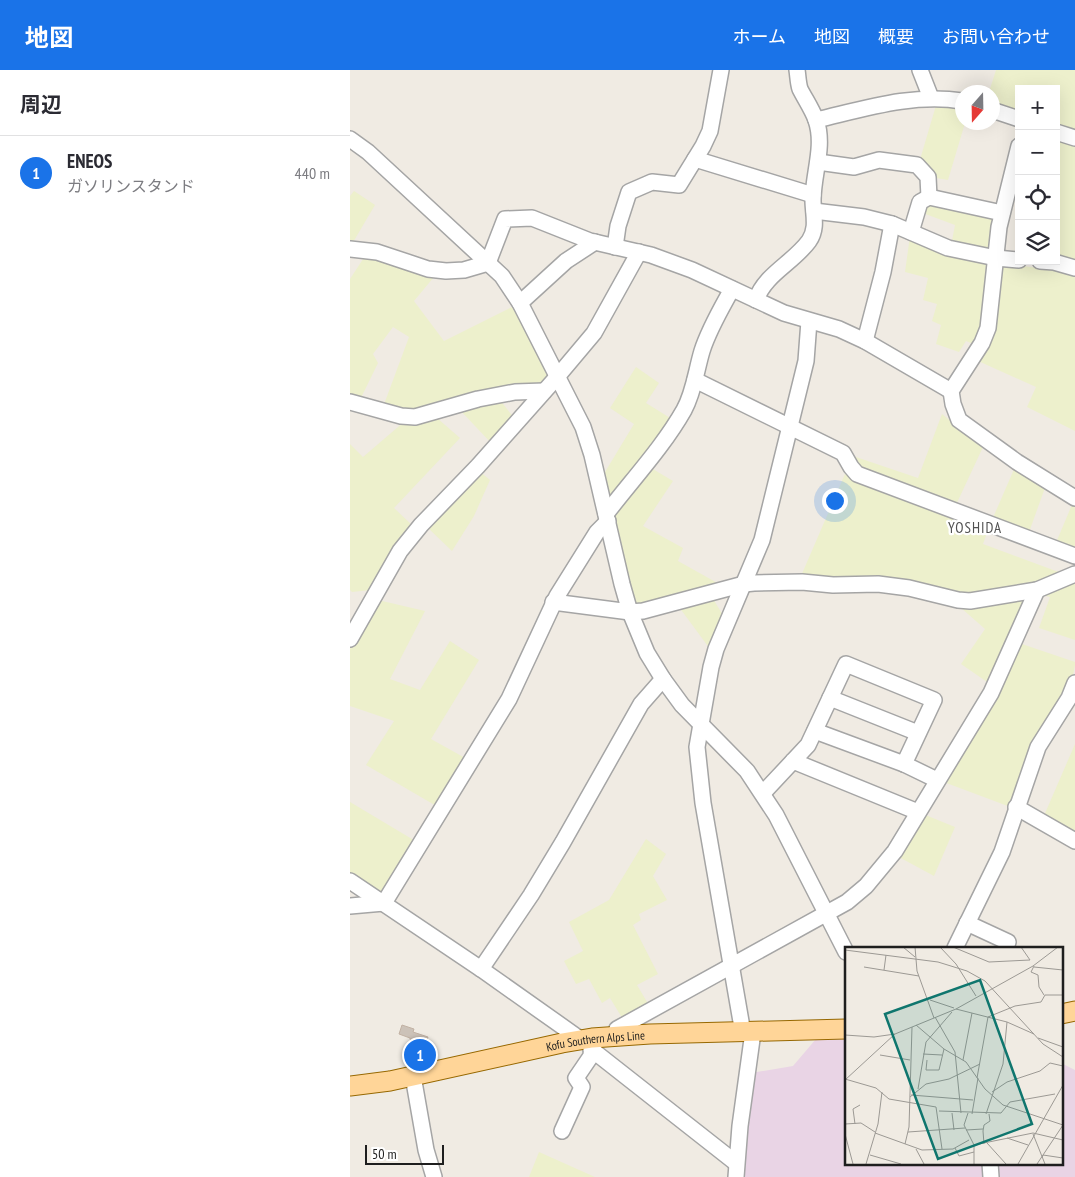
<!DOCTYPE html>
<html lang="ja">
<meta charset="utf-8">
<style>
body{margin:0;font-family:"PT Sans Narrow","Noto Sans JP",sans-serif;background:#f2f2f3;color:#2b2b33}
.controls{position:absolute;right:15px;top:15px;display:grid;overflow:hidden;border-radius:0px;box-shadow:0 5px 20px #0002}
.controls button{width:45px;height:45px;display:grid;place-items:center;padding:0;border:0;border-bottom:1px solid #e1e1e2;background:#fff;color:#2b2b33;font:25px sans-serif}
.compass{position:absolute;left:605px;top:15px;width:45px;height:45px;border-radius:50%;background:#fff;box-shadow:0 5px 20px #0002;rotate:200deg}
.scale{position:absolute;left:15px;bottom:12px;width:79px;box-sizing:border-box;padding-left:5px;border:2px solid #1e1e1e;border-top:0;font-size:14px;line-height:18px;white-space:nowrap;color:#1e1e1e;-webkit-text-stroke:4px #fff;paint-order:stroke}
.you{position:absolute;left:484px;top:430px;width:18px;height:18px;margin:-12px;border:4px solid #fff;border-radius:50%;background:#1a73e8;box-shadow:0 0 0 8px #1a73e833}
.badge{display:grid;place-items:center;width:32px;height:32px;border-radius:50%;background:#1a73e8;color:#fff;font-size:16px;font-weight:700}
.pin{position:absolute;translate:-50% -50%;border:2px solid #fff;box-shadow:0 1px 5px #0006}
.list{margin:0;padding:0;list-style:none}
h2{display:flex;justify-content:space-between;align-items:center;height:65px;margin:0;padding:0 20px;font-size:21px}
h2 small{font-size:16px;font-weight:400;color:#7c7c81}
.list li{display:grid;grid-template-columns:32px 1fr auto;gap:15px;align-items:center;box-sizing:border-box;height:75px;padding:0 20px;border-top:1px solid #e1e1e2}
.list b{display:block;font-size:19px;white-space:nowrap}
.list p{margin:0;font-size:16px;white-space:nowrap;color:#7c7c81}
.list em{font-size:16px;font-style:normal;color:#7c7c81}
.icon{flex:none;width:28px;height:28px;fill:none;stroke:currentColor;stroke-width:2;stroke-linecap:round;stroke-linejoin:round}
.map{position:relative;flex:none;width:725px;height:1107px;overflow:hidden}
header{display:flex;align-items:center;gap:30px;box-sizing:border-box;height:70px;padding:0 25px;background:#1a73e8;color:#fff}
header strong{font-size:24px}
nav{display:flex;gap:28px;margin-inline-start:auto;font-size:18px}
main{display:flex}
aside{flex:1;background:#fff}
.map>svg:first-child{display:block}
</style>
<header>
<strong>地図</strong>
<nav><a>ホーム</a><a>地図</a><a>概要</a><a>お問い合わせ</a></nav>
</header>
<main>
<aside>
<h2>周辺<small></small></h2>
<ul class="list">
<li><span class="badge">1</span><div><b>ENEOS</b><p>ガソリンスタンド</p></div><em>440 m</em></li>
</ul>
</aside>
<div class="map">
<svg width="725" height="1107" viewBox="0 0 725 1107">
<rect width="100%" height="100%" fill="#f0ebe3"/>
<polygon fill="#e9d4e5" points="496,967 496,1093 711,1093 711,993 725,1000 725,1107 391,1107 401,1003 443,996 466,969"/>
<g fill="#edf0cc">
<polygon points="646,0 725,0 725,66 706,59 706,19 669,19 669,45 643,35 642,22 639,22"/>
<polygon points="587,32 612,36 612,52 615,53 598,110 580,107 569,93"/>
<polygon points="706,67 725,74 725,195 706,189"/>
<polygon points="4,121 25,135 2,174 0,174 0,126"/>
<polygon points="573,133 645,146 641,184 601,176 605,155 570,142"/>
<polygon points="560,166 637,190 640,195 631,258 623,274 616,271 609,282 586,274 591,255 582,251 587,234 573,230 578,208 555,202"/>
<polygon points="15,186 84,207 64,231 94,271 162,237 201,307 188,319 66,344 33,337 59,267 43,257 23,284 28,293 9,332 0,329 0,209"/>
<polygon points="649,193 705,200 725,204 725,361 677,337 686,317 626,290"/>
<polygon points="286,297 309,313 296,333 325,351 259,437 252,407 284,354 260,338"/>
<polygon points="150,330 165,349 142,374 109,339"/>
<polygon points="592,344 633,377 605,437 509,401 497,384 568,408"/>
<polygon points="87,348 110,368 44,438 64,457 21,520 2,522 0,520 0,374 13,387 55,351"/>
<polygon points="296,395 323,411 293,456 333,478 328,491 371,515 282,538 260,443"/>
<polygon points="665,397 696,415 678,465 642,450"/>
<polygon points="129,401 140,410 124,446 102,481 76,456"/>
<polygon points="495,404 559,430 639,458 633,474 714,504 687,515 624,526 451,506"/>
<polygon points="724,430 725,431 725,482 705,475"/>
<polygon points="725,509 725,570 689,558 700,527 692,525"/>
<polygon points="362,527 374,547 360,579 329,537"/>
<polygon points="679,528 640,614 611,594 635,559 610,537"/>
<polygon points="28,530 75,541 40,609 70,620 100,571 129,590 81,669 117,689 88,737 16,695 44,651 0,636 0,579"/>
<polygon points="669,573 725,592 725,595 722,610 663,738 591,711"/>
<polygon points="725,674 725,765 693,748"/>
<polygon points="0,732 67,772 33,826 0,806"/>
<polygon points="573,744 605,757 584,806 547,786"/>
<polygon points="296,769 316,784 303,806 317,830 289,844 291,850 283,855 308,904 287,915 300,937 274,951 260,928 252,933 239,909 226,914 214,891 233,881 219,852 259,830"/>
<polygon points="189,1082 245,1107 179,1107"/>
</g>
<polygon fill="#ccc2b8" stroke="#c2b2a4" points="52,955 64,959 63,962 78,967 77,970 71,968 74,981 80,979 82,988 59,992 57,983 63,982 60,968 49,964"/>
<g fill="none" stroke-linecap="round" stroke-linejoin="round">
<g stroke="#a5a5a5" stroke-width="18">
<g id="minor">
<polyline points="570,0 581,28"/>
<polyline points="642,40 669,49"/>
<path d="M466,50C514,39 563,23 612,31"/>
<polyline points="706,62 725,68"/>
<polyline points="0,69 18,82 152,206 170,233 233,357 242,385 272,514 280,542 297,583 313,609 332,635 397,701 426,745 496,882"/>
<polyline points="669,76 649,157 638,258 632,273 601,321 603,334 609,350 667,392 725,428"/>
<polyline points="345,89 463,125"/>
<polyline points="468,92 504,97 529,90 567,95 578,107 579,127"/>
<polyline points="464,141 514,147 542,154 598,178 646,188 669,190"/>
<polyline points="561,162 570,132 579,127 652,143"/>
<polyline points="265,177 268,156 279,122 302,112 329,115 353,76 360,61 371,0"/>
<polyline points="0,179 27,182 78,199 96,201 114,200 138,193 155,149 182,148 240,171 301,185 342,200 434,243 489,259 515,271 601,321"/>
<polyline points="690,191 704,192 725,198"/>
<path d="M406,230C415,204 443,193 459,171C468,158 463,144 463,130C463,104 475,76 466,50C462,39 455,29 450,19C448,13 448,6 447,0"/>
<polyline points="170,233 216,191 245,172"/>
<polyline points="515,271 533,202 542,154"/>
<polyline points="345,310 493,383 501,397 507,404 725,486"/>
<polyline points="0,332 51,346 65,347 128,329 165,322 194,321"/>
<path d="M256,444C282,410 313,377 334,340C344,322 346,301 352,281C359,259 371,239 382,219"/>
<polyline points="203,532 280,542 293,541 394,514 404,513 452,512 483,515 528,514 559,518 608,530 620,531 687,520 725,504"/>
<polyline points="0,569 50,481 71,455 128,396 207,307 244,263 289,182"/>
<polyline points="480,628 568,663"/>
<polyline points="465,661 554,694 587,710"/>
<polyline points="443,691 568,742"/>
<polyline points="413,723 458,675 496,594 584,630 554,694"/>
<polyline points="666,737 725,771"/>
<polyline points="0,811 131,899 230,969"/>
<polyline points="0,836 34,833 159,629 207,526 247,462 258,451"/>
<polyline points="617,853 658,872 656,878"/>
<polyline points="605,878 652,782 688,677 719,628 725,613"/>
<polyline points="131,899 181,825 213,772 291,634 313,609"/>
<polyline points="393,963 353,733 347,677 361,597 366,579 412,470 456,291 459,251"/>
<polyline points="266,965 267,959 497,832 516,816 545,781 641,623 687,520"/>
<polyline points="241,979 386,1093"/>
<polyline points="63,1006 76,1080 84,1107"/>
<polyline points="212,1061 232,1017 226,1008 241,986 242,972"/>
<polyline points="640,1093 641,1107"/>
<polyline points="386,1107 390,1056 403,962"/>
</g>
</g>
<g stroke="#976800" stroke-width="21">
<g id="major">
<polyline points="711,944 725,941"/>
<path id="s1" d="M0,1016L40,1011L212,973L242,968L300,964L496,959"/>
</g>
</g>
<use href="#minor" stroke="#fff" stroke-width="15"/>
<use href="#major" stroke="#ffd598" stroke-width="19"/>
</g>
<g text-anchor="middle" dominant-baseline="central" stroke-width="4.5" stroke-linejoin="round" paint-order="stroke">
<g font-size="12" fill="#1e1e1e" stroke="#fff">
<text stroke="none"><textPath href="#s1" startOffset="250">Kofu Southern Alps Line</textPath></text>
</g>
<g font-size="15" letter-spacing="1" fill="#515151" stroke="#fff">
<text x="625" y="457">YOSHIDA</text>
</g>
</g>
<g transform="translate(495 877)">
<rect width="218" height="218" fill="#f0ebe3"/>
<path fill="none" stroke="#9c9994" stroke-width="1" d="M58,0L70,10M70,0L72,24L89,71M95,0L111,17L131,49M108,0L144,15L185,13M176,0L185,13M0,3L93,15L122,24L140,34L198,97L218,110M189,19L186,25L193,28L194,40L199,48M19,20L74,29M189,20L218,23M39,23L41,8M85,53L109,61M111,62L162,75L189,87M90,70L110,105L116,166M71,78L99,102L121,115L140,142L158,158L218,178M0,88L29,90L50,87M193,91L218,100M78,107L97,108M35,108L65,113M82,113L81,123H94L99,102M118,113L127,66M132,131L143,70L170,59L196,55L200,48H218M0,132L31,141L44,152L91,160L97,202M0,133L50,87L111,62L188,19L213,0M73,142L81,95L107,65M147,145L162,135L195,124L205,116L218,119M66,148L128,153M65,150L81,137L104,132L135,117M94,164L156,166L165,155L210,147M107,166L109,183M123,166L119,178L129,198V217M127,167L133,131M141,167L158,117L162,75M0,177L16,176L30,185M10,177L8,162L15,158M121,183L138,182M63,185L120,181M30,186L77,203L108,202L124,193M188,186L218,193M0,187L8,217M188,187L200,217M162,191L183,198M142,196L161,217M60,197L64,180L67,80M139,197L138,184L139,178L145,174L144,167M129,198L188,186M110,201L114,209L129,205M71,202L79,217M25,208L56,217M197,211L198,208L218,211M21,217L33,177L37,145M173,217L218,138M192,217L218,178"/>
<path fill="#0f766e" fill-opacity="0.15" stroke="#0f766e" stroke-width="2.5" d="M135,33L187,177L93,212L40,67Z"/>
<rect width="218" height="218" fill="none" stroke="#1e1e1e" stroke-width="2.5"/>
</g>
</svg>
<div class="controls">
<button>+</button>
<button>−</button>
<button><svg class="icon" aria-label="locate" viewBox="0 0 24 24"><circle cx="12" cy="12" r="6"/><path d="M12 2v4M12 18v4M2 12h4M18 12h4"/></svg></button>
<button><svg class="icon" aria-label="layers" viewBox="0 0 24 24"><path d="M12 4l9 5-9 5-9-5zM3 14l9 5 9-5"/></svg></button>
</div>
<svg class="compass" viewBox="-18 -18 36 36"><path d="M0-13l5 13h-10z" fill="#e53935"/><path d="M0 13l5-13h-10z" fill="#7c7c81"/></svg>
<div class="scale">50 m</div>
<div class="you"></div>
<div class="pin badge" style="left:70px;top:985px">1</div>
</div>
</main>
